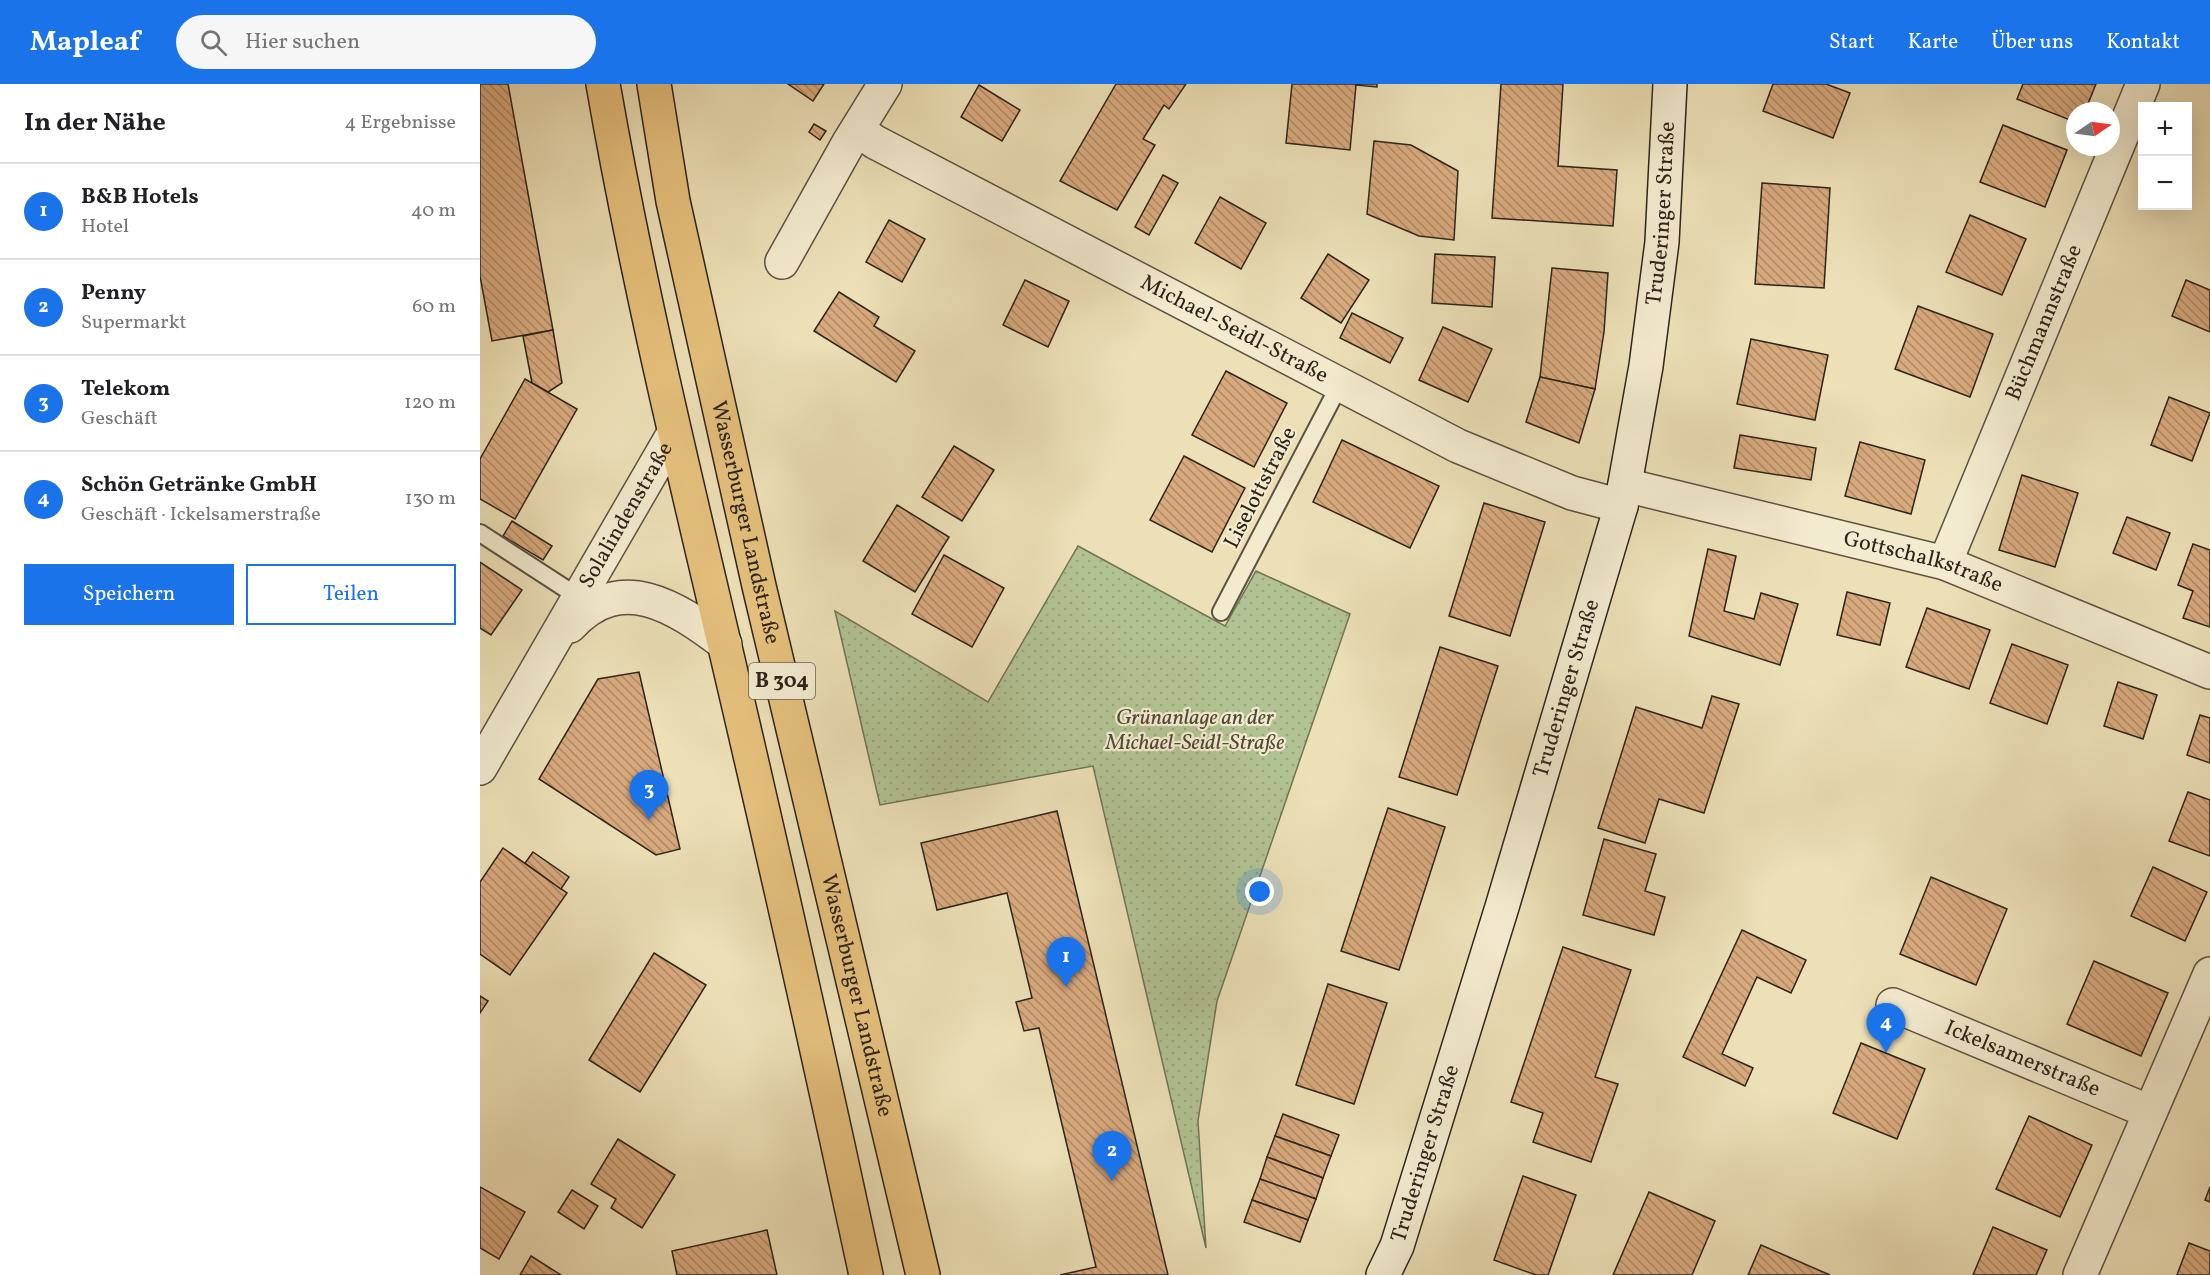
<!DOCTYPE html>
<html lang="de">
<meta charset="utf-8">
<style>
body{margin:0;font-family:Vollkorn,serif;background:#f6f6f6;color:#202124}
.controls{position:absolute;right:18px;top:18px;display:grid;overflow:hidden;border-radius:0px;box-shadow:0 6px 24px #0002}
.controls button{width:54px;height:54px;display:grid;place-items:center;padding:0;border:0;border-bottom:2px solid #e0e0e0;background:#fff;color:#202124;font:30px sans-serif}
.compass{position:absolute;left:1586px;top:18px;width:54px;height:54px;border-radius:50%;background:#fff;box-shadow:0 6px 24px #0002;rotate:77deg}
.you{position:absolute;left:780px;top:808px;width:21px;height:21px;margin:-15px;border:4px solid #fff;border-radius:50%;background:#1a73e8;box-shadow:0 0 0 9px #1a73e833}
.badge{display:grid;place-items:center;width:39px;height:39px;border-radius:50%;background:#1a73e8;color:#fff;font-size:20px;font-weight:700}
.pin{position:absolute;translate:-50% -50px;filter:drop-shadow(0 2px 3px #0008)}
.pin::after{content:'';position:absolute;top:32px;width:21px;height:18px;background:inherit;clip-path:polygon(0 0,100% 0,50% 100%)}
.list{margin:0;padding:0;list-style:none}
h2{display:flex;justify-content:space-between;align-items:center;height:78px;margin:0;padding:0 24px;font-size:26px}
h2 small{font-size:20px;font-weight:400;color:#757577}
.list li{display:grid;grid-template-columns:39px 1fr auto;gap:18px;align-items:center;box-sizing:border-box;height:96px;padding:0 24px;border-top:2px solid #e0e0e0}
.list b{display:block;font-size:22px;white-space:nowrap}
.list p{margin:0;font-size:20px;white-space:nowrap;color:#757577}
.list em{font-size:20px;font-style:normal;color:#757577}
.actions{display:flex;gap:12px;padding:18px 24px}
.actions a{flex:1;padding:14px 0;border:2px solid #1a73e8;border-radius:0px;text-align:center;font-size:21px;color:#1a73e8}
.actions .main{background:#1a73e8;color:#fff}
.icon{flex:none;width:33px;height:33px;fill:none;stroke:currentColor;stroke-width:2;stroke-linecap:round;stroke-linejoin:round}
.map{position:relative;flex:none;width:1730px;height:1191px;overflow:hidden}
header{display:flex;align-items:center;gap:36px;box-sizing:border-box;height:84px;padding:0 30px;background:#1a73e8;color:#fff}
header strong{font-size:28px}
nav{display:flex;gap:33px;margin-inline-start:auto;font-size:21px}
.search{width:420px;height:54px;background:#f6f6f6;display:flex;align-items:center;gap:15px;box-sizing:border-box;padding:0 21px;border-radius:33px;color:#757577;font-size:22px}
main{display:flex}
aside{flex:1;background:#fff}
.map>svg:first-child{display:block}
</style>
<header>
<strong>Mapleaf</strong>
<div class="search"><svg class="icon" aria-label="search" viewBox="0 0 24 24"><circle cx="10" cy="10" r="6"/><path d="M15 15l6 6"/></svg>Hier suchen</div>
<nav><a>Start</a><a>Karte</a><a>Über uns</a><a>Kontakt</a></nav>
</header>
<main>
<aside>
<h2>In der Nähe<small>4 Ergebnisse</small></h2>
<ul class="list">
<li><span class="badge">1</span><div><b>B&amp;B Hotels</b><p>Hotel</p></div><em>40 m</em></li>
<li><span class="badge">2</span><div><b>Penny</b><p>Supermarkt</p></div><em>60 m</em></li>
<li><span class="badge">3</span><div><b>Telekom</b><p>Geschäft</p></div><em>120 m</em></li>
<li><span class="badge">4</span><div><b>Schön Getränke GmbH</b><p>Geschäft · Ickelsamerstraße</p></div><em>130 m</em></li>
</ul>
<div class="actions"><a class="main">Speichern</a><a>Teilen</a></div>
</aside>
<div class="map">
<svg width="1730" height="1191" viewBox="0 0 1730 1191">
<defs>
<pattern id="grass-dots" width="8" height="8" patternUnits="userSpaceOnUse" patternTransform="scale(1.5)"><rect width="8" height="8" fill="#b2c393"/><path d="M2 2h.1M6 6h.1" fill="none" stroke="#99a77e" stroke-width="1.8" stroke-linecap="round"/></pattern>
<pattern id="building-back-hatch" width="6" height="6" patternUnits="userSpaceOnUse" patternTransform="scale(1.5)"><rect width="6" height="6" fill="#d9aa7e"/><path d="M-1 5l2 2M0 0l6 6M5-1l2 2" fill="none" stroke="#b08a66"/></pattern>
</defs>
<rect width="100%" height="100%" fill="#ede0b7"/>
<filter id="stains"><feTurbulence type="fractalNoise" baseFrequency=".00333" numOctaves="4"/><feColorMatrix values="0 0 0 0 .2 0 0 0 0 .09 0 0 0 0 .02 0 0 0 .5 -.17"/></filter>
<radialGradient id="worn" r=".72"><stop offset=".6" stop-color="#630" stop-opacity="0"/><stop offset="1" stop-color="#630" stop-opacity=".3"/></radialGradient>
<polygon fill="url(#grass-dots)" stroke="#707456" stroke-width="1.5" points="598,462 745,542 776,487 870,530 737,917 718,1037 726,1164 613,682 400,721 355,527 508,618"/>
<g fill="url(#building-back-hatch)" stroke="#2d241a" stroke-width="1.5">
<polygon points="0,0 28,0 73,246 12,257 0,192"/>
<polygon points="308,0 344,0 333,17"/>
<polygon points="636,0 706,0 689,25 684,21 663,55 675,61 637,126 580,97"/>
<polygon points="812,0 897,0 897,3 876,1 870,66 806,59"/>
<polygon points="1021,0 1083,0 1078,82 1137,86 1133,142 1012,134"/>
<polygon points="1293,0 1346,0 1370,9 1353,54 1283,27"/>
<polygon points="1543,0 1616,0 1605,27 1595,27 1595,38 1537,15"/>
<polygon points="499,1 540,26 522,57 481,33"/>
<polygon points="334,40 346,47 340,56 329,48"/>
<polygon points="1523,41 1587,66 1565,123 1500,98"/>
<polygon points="894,57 931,61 978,87 974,156 939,152 887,130"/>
<polygon points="683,91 698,99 669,151 655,143"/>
<polygon points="1282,99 1350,104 1344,204 1275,200"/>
<polygon points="740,113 786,139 761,185 715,159"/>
<polygon points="1490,131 1546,155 1522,211 1466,188"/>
<polygon points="409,136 445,155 422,198 386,178"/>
<polygon points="848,170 889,196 861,239 821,214"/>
<polygon points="955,170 1015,173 1012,223 952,219"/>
<polygon points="1072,184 1128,189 1124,248 1115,305 1060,293"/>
<polygon points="545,196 589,217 568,263 523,241"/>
<polygon points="1706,196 1730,206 1730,248 1692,232"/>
<polygon points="359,208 399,233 394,242 435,267 416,298 334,247"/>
<polygon points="1438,222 1513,250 1490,313 1415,285"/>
<polygon points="872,229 923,254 910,279 860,254"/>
<polygon points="963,243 1012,265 988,318 939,296"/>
<polygon points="73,246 82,299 68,308 52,299 43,252"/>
<polygon points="1271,255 1348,271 1335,336 1257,320"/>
<polygon points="746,287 807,319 774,383 712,351"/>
<polygon points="1060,293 1115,305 1099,359 1046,338"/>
<polygon points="45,295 97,325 35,435 0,415 0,375"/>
<polygon points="1689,313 1730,329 1712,377 1671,361"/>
<polygon points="1260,351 1336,364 1331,396 1254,384"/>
<polygon points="862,356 959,402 930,464 833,418"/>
<polygon points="1380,358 1445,376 1431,430 1365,412"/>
<polygon points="474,362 514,386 482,437 442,413"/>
<polygon points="704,372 765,404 732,468 670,436"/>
<polygon points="1542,391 1598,409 1575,483 1519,466"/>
<polygon points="1004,419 1065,438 1030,552 969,532"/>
<polygon points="417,421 469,453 435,508 383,477"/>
<polygon points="1647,433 1690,449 1676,486 1633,469"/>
<polygon points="32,437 72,462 63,476 23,452"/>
<polygon points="1713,460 1730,466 1730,543 1703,534 1713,507 1698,501"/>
<polygon points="1228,465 1256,472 1244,527 1274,535 1281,509 1318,520 1300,581 1209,552"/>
<polygon points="464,471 524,504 492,563 432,530"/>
<polygon points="0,478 42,506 11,551 0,544"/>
<polygon points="1367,508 1410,519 1400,561 1357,551"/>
<polygon points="1447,524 1510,546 1489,605 1426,583"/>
<polygon points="1532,560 1588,581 1567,640 1510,619"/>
<polygon points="960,563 1018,582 977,711 919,693"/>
<polygon points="159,588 200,765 176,771 59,695 118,595"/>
<polygon points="1638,598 1677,611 1663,655 1624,642"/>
<polygon points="1232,612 1259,620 1224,729 1179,715 1165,759 1118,744 1156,623 1222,644"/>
<polygon points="1720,631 1730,634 1730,679 1707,671"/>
<polygon points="1708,708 1730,716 1730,772 1689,757"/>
<polygon points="908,724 965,743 919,886 861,867"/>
<polygon points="577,727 688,1191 580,1191 616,1183 559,944 544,947 536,918 552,914 527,809 457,826 441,759"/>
<polygon points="1124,755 1176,770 1165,807 1185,813 1174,851 1103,831"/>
<polygon points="23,764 87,809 30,891 0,870 0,798"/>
<polygon points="53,768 89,793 81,805 45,779"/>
<polygon points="1673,783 1727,808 1705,857 1651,832"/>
<polygon points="1451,793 1527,825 1496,901 1420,870"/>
<polygon points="1262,846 1326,876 1311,909 1277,893 1242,970 1273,984 1265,1002 1203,973"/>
<polygon points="1083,863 1151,886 1115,993 1138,1000 1111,1078 1053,1058 1063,1029 1031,1018"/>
<polygon points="174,869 226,901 160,1008 109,976"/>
<polygon points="1614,877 1688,909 1661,972 1587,940"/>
<polygon points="848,900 907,919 874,1020 816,1001"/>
<polygon points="0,912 8,917 0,929"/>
<polygon points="1381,959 1445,985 1417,1055 1353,1029"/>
<polygon points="803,1030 859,1051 851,1072 795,1052"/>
<polygon points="1549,1032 1612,1061 1580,1133 1516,1105"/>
<polygon points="795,1052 851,1072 843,1094 787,1073"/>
<polygon points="138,1055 195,1091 162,1144 131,1124 136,1115 111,1100"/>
<polygon points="787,1073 843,1094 836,1115 780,1095"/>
<polygon points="1043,1092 1096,1111 1068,1191 1056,1191 1014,1176"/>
<polygon points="780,1095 836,1115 828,1136 772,1116"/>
<polygon points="0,1103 45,1128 19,1175 0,1164"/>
<polygon points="1730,1103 1730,1118 1725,1116"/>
<polygon points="92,1106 118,1122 104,1145 78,1128"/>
<polygon points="1169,1108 1235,1137 1212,1191 1133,1191"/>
<polygon points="772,1116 828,1136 820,1158 764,1138"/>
<polygon points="1513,1143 1567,1166 1556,1191 1493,1191"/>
<polygon points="287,1146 297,1191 197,1191 192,1167"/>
<polygon points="1709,1159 1730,1167 1730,1191 1697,1191"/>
<polygon points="1281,1161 1350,1191 1268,1191"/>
<polygon points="51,1172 81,1191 40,1191"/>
</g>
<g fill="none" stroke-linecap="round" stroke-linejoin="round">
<g stroke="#5d5341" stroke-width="20">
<g id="lane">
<polyline points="0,449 100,514"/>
<polyline points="741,528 860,300"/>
</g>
</g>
<g stroke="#5d5341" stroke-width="36">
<g id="street">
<path id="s1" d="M378,46L395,58L978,362L1092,409L1141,422"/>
<polyline points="302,178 368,60 405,0"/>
<path id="s2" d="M1145,401L1465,479L1730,588"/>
<path id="s3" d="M1465,479L1663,0"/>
<path d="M90,542C141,486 196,523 245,560"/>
<path id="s4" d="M0,684L194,349"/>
<path id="s5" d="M1413,921L1670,1028"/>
<polyline points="1600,1191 1730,890"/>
</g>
</g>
<g stroke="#2d241a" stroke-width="36">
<g id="secondary">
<path id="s6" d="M903,1191L917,1162L1022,823L1141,422L1166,282L1182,158L1190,0"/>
</g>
</g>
<g stroke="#2d241a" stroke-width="36">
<g id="primary">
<path d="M123,0C156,190 201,376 245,563C294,772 341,981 386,1191"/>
<path id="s7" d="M174,0L193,117L279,502L443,1191"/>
</g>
</g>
<use href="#lane" stroke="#f3ebd0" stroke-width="16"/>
<use href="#street" stroke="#f3ebd0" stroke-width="33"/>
<use href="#secondary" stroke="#f3ebd0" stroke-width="33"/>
<use href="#primary" stroke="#e6c07c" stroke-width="33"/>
</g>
<g text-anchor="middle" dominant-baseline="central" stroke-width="4.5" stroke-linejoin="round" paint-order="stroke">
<rect fill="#f3ebd0" stroke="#686051" stroke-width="1.5" x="269" y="579" width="66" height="36" rx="4.5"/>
<g font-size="21" font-weight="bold" fill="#2d241a">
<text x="302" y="597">B 304</text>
</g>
<g font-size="22" fill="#2d241a" stroke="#f3ebd0">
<text stroke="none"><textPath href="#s6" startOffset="1101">Truderinger Straße</textPath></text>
<text stroke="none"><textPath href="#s3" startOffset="260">Büchmannstraße</textPath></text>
<text stroke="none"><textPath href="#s1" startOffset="426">Michael-Seidl-Straße</textPath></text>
<text transform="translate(781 404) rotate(-63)">Liselottstraße</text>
<text stroke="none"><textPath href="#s4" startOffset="292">Solalindenstraße</textPath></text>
<text stroke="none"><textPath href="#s7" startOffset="448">Wasserburger Landstraße</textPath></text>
<text stroke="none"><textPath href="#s2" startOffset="308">Gottschalkstraße</textPath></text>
<text stroke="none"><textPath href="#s6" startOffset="615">Truderinger Straße</textPath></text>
<text stroke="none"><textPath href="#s7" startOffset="934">Wasserburger Landstraße</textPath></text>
<text stroke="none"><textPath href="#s5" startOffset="140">Ickelsamerstraße</textPath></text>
<text stroke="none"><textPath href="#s6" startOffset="129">Truderinger Straße</textPath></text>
</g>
<g font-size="22" font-style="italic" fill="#4e4c38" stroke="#f3ebd0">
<text x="715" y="634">Grünanlage an der<tspan x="715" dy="25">Michael-Seidl-Straße</tspan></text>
</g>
</g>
<rect width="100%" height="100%" filter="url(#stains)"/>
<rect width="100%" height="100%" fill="url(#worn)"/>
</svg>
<div class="controls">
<button>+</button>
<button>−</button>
</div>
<svg class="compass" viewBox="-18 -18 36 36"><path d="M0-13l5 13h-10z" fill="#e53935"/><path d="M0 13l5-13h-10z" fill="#757577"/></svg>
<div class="you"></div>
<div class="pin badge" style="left:586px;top:903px">1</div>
<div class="pin badge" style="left:632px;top:1097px">2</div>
<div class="pin badge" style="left:169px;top:736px">3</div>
<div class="pin badge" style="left:1406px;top:969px">4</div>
</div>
</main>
